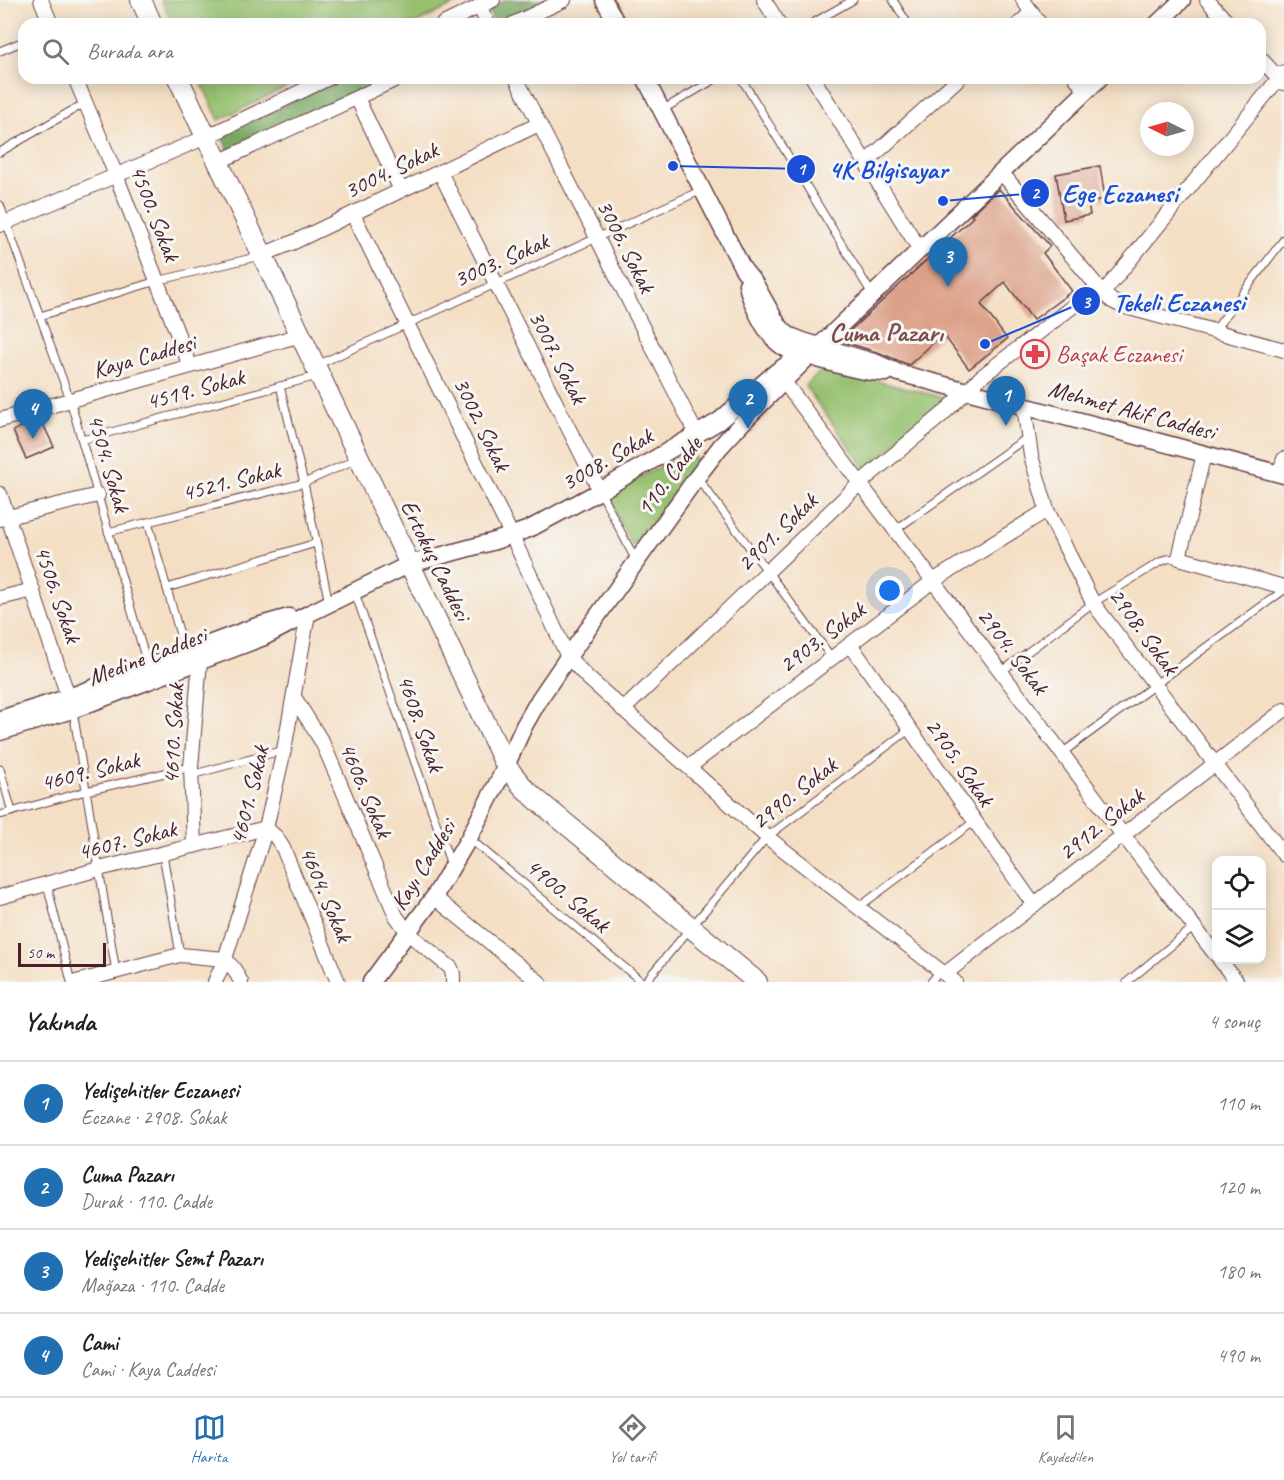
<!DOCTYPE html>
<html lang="tr">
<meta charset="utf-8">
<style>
body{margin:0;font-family:Caveat,sans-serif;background:#f6f6f6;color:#202124}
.controls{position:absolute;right:18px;bottom:18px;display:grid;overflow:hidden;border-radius:12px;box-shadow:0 3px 15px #0003}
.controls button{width:54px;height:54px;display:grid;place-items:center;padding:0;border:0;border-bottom:2px solid #e0e0e0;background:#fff;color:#202124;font:30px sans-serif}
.compass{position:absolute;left:1140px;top:102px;width:54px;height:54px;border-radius:50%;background:#fff;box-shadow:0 3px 15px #0003;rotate:275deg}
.scale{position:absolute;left:18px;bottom:15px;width:88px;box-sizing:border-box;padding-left:6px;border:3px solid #4a1f2b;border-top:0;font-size:16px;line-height:21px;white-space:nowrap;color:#4a1f2b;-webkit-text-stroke:4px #f6f6f2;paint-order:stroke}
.you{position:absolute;left:890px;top:591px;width:21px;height:21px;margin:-15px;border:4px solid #fff;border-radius:50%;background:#1a73e8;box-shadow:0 0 0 9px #1a73e833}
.badge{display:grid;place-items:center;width:39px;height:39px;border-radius:50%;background:#1f6fb2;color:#fff;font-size:20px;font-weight:700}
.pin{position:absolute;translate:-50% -50px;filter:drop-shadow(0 2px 3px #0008)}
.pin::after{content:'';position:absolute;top:32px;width:21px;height:18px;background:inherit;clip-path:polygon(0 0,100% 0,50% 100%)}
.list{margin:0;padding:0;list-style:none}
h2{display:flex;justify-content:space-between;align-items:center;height:78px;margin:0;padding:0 24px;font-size:26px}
h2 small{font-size:20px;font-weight:400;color:#757577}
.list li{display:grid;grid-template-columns:39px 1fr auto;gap:18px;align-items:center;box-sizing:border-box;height:84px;padding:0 24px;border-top:2px solid #e0e0e0}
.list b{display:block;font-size:22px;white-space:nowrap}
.list p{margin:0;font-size:20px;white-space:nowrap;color:#757577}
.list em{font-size:20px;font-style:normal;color:#757577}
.icon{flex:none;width:33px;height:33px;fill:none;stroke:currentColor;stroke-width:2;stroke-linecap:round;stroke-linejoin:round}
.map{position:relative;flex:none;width:1284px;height:982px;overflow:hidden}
.search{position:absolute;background:#fff;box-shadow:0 3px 15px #0003;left:18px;right:18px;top:18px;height:66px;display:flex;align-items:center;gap:15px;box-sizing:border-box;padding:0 21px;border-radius:18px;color:#757577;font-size:22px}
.sheet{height:414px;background:#fff}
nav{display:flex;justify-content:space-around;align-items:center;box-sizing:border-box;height:84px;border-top:2px solid #e0e0e0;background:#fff;font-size:16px;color:#757577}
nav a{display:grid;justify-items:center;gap:3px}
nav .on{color:#1f6fb2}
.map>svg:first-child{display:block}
</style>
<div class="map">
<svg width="1284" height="982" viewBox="0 0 1284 982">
<rect width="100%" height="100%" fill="#f6f6f2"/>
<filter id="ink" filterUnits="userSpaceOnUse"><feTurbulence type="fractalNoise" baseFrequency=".0167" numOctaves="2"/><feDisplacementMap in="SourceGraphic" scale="12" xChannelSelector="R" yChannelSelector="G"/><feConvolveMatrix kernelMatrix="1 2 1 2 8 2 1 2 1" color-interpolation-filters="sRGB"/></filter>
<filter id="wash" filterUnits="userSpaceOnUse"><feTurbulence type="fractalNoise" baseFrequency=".008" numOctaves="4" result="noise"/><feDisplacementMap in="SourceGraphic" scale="24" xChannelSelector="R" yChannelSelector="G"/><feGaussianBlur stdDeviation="1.35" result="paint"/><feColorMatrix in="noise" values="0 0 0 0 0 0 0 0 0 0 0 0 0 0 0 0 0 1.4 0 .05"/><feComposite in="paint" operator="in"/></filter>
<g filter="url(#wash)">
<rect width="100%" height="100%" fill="#f4dfc4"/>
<g fill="#97c16f" stroke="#70704d" stroke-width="1.5">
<polygon points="161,0 463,0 415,24 173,24"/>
<polygon points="199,78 305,78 219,120"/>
<polygon points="824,368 950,399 866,469 805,386"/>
<polygon points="690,451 698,462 633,547 606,495"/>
</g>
<g fill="#79a762" stroke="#626346" stroke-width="1.5">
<polygon points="507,0 552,0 501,24 494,24 488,9"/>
<polygon points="341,78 386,78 229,152 221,135"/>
</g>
<g id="blocks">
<g fill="#dda189">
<polygon points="1100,166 1105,199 1088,202 1090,215 1064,220 1056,174"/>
<polygon points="999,189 1050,246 1043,253 1072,291 1033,320 1005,282 981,304 1007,339 969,369 943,334 909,365 880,353 844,342 841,339 973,217 971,215"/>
<polygon points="26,424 29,431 43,424 54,447 26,459 13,431"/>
</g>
</g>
</g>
<g filter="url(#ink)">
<use href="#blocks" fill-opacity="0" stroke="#643c42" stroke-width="1.5"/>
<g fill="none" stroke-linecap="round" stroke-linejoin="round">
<g stroke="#643c42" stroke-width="9">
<g id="service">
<polyline points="893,0 908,24"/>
<polyline points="811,24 853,0"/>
<polyline points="0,51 24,41"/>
<polyline points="741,78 872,294"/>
<polyline points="662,110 717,78"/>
<polyline points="0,152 85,103"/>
<polyline points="0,205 70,400 148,667"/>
<polyline points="40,316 157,281 260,256"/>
<polyline points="1214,331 1284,239"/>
<polyline points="317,365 702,190"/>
<polyline points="280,386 304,483 329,603"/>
<polyline points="82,440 317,376"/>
<polyline points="697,477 832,658"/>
<polyline points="600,491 636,561"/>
<polyline points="148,522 185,652"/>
<polyline points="895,530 1028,437"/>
<polyline points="108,532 304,483 359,458"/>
<polyline points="167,588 316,543"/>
<polyline points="355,593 451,865"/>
<polyline points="1001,672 1093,603 1160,562 1167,559 1179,558"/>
<polyline points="73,711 116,972"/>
<polyline points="1062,753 1284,590"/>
<polyline points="0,769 12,812"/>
<polyline points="191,775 284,750"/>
<polyline points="0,815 86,791 191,767"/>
<polyline points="469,838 642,982"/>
<polyline points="163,854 180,955"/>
<polyline points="47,884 71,982"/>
<polyline points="859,907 975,821"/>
<polyline points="645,982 767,837 910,729"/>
<polyline points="931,982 941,970"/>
<polyline points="1127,982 1194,927"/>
</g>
</g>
<g stroke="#643c42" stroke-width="16">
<g id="minor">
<polyline points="41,0 51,24"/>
<polyline points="764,0 779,24"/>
<polyline points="1023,0 1040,24"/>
<polyline points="1207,0 1229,24"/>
<polyline points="479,6 488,24"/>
<polyline points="443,24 493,0"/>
<polyline points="513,24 564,0"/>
<polyline points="1019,24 1032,12"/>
<polyline points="1260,58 1283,83"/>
<polyline points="75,78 116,175 190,366"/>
<polyline points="516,78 697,435"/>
<polyline points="813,78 920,250"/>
<polyline points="1076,78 1086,92"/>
<polyline points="357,98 401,190"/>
<polyline points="218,162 399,78"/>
<polyline points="865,163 959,78"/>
<polyline points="440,172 600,491"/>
<polyline points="1001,172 1103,293 1112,301 1122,306 1284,350"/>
<polyline points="353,214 512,536 568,657 588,678 767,837 955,982"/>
<polyline points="0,225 206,137 329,78"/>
<polyline points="262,255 294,242 539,124"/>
<polyline points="1103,293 1284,72"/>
<polyline points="779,375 1123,835 1216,955"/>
<polyline points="1024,406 1031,456 1047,510 1093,603 1284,855"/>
<polyline points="0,420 301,335"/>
<polyline points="1204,454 1179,558 1284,587"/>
<polyline points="1279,474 1284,459"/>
<polyline points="0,494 71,705"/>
<polyline points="0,519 98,495"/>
<polyline points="0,598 33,590"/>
<polyline points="850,644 1034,905"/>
<polyline points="294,697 322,742 328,755 396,916 408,933 451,968 453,974 453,982"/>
<polyline points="623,710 860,483 943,414 981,377 1098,287"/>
<polyline points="689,767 933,581 1047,510"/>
<polyline points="194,846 191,767 200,661"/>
<polyline points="0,897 99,869 266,828 276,837 283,848 338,982"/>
<polyline points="434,897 539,982"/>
<polyline points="1220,960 1237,982"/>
<polyline points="945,974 1284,710"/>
<polyline points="76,982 180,955 225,959 234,969 241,982"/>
<polyline points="215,982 225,959 266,828 284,750 308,614"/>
</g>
</g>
<g stroke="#643c42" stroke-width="19">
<g id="tertiary">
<polyline points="604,0 617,24"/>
<polyline points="1157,24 1182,0"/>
<polyline points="645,78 743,269 755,284 778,325 788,335 803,341 877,363 899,373 1284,475"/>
<path d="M747,284C750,301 765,333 779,344C790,353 805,355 818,359C840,365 862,373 886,373"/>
<polyline points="0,719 69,697 254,627 289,617"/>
<polyline points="0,732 72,710 264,637 308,614 410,564 495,541 529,529 600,491 719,421 776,372 791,362 799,359"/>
<polyline points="371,982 434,897 469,838 506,766 524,726 540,698 568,657 697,477 720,447 741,424 819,346 1100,78"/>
</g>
</g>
<g stroke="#643c42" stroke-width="22">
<g id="secondary">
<polyline points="141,0 152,24"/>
<polyline points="178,78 506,766 524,788 536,799 757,982"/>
</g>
</g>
<use href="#service" stroke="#fff" stroke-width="7"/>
<use href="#minor" stroke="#fff" stroke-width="14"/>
<use href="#tertiary" stroke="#fff" stroke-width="16"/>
<use href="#secondary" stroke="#fff" stroke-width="20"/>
</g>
</g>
<defs>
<g id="pharmacy-ring" transform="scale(1.5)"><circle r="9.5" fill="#f6f6f2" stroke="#e0444e" stroke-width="1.5"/><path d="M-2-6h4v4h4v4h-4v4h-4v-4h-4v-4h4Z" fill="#e0444e"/></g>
</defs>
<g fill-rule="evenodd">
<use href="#pharmacy-ring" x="1035" y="354"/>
</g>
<g text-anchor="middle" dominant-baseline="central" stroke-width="6" stroke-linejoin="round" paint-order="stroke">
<g font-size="24" fill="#4a1f2b" stroke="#f6f6f2">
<text transform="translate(391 170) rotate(-26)">3004. Sokak</text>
<text transform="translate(155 213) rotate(69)">4500. Sokak</text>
<text transform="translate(626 246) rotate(63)">3006. Sokak</text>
<text transform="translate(501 260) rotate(-24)">3003. Sokak</text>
<text transform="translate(144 356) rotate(-16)">Kaya Caddesi</text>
<text transform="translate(558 357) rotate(63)">3007. Sokak</text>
<text transform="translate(195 389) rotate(-15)">4519. Sokak</text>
<text transform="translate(1132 410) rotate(15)">Mehmet Akif Caddesi</text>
<text transform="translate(482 424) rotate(64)">3002. Sokak</text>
<text transform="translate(607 459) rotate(-30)">3008. Sokak</text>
<text transform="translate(109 463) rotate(74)">4504. Sokak</text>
<text transform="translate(669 476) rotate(-53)">110. Cadde</text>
<text transform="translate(231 481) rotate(-14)">4521. Sokak</text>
<text transform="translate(777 532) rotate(-44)">2901. Sokak</text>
<text transform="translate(436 560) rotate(64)">Ertokuş Caddesi</text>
<text transform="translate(58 594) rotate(71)">4506. Sokak</text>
<text transform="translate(1144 631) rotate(54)">2908. Sokak</text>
<text transform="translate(822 637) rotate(-37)">2903. Sokak</text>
<text transform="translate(1013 651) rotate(53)">2904. Sokak</text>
<text transform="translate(147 656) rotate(-21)">Medine Caddesi</text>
<text transform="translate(421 723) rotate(71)">4608. Sokak</text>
<text transform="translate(173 734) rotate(-87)">4610. Sokak</text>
<text transform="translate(960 762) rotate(55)">2905. Sokak</text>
<text transform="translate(90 771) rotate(-14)">4609. Sokak</text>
<text transform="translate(366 790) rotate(67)">4606. Sokak</text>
<text transform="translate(794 793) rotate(-38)">2990. Sokak</text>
<text transform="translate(249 795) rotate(-76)">4601. Sokak</text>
<text transform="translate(1101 824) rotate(-38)">2912. Sokak</text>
<text transform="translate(127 840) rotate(-14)">4607. Sokak</text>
<text transform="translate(423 865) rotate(-58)">Kayı Caddesi</text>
<text transform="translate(326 894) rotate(67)">4604. Sokak</text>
<text transform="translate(568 895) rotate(40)">4900. Sokak</text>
</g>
<g font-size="24" fill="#be3a42" stroke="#f6f6f2" text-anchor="start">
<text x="1056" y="354">Başak Eczanesi</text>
</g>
<g font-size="27" font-weight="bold" fill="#7d4c4c" stroke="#f6f6f2">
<text x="886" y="332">Cuma Pazarı</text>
</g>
</g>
<path fill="none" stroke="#1d4ed8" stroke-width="2" d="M673 166L801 169M943 201L1035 193M985 344L1086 301"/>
<g fill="#1d4ed8" stroke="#f6f6f2" stroke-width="2">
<circle cx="673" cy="166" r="6"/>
<circle cx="943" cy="201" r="6"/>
<circle cx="985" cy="344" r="6"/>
<circle cx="801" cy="169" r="15"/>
<circle cx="1035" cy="193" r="15"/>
<circle cx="1086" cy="301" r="15"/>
</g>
<g font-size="18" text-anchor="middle" font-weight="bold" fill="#fff">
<text x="801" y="175">1</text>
<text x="1035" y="199">2</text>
<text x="1086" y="308">3</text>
</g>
<g font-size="26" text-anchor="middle" font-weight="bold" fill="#1d4ed8" stroke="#f6f6f2" stroke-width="6" stroke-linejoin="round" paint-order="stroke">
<text x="888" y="178">4K Bilgisayar</text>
<text x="1120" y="202">Ege Eczanesi</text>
<text x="1179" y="311">Tekeli Eczanesi</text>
</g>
</svg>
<div class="controls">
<button><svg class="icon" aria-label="locate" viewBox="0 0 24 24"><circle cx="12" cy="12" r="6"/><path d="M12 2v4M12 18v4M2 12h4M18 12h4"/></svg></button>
<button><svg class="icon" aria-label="layers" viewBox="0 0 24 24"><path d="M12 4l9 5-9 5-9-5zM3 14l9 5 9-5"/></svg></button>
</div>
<svg class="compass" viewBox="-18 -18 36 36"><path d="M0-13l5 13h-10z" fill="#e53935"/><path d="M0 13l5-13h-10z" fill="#757577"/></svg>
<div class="scale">50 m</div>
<div class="you"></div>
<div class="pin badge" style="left:1006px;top:426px">1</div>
<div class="pin badge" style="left:748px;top:429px">2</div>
<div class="pin badge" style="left:948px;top:287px">3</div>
<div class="pin badge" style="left:33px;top:439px">4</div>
<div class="search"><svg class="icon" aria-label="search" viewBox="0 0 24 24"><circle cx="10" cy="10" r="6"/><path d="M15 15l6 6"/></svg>Burada ara</div>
</div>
<section class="sheet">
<h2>Yakında<small>4 sonuç</small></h2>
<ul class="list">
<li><span class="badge">1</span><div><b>Yedişehitler Eczanesi</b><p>Eczane · 2908. Sokak</p></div><em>110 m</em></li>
<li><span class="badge">2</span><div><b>Cuma Pazarı</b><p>Durak · 110. Cadde</p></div><em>120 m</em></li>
<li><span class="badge">3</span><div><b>Yedişehitler Semt Pazarı</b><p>Mağaza · 110. Cadde</p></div><em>180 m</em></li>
<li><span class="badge">4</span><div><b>Cami</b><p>Cami · Kaya Caddesi</p></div><em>490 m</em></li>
</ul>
</section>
<nav>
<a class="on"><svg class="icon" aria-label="map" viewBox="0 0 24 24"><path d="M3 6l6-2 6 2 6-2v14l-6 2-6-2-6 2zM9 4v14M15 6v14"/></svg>Harita</a>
<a><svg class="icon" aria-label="directions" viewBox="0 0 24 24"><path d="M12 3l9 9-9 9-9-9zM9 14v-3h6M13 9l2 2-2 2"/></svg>Yol tarifi</a>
<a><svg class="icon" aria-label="saved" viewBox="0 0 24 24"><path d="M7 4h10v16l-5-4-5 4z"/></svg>Kaydedilen</a>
</nav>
